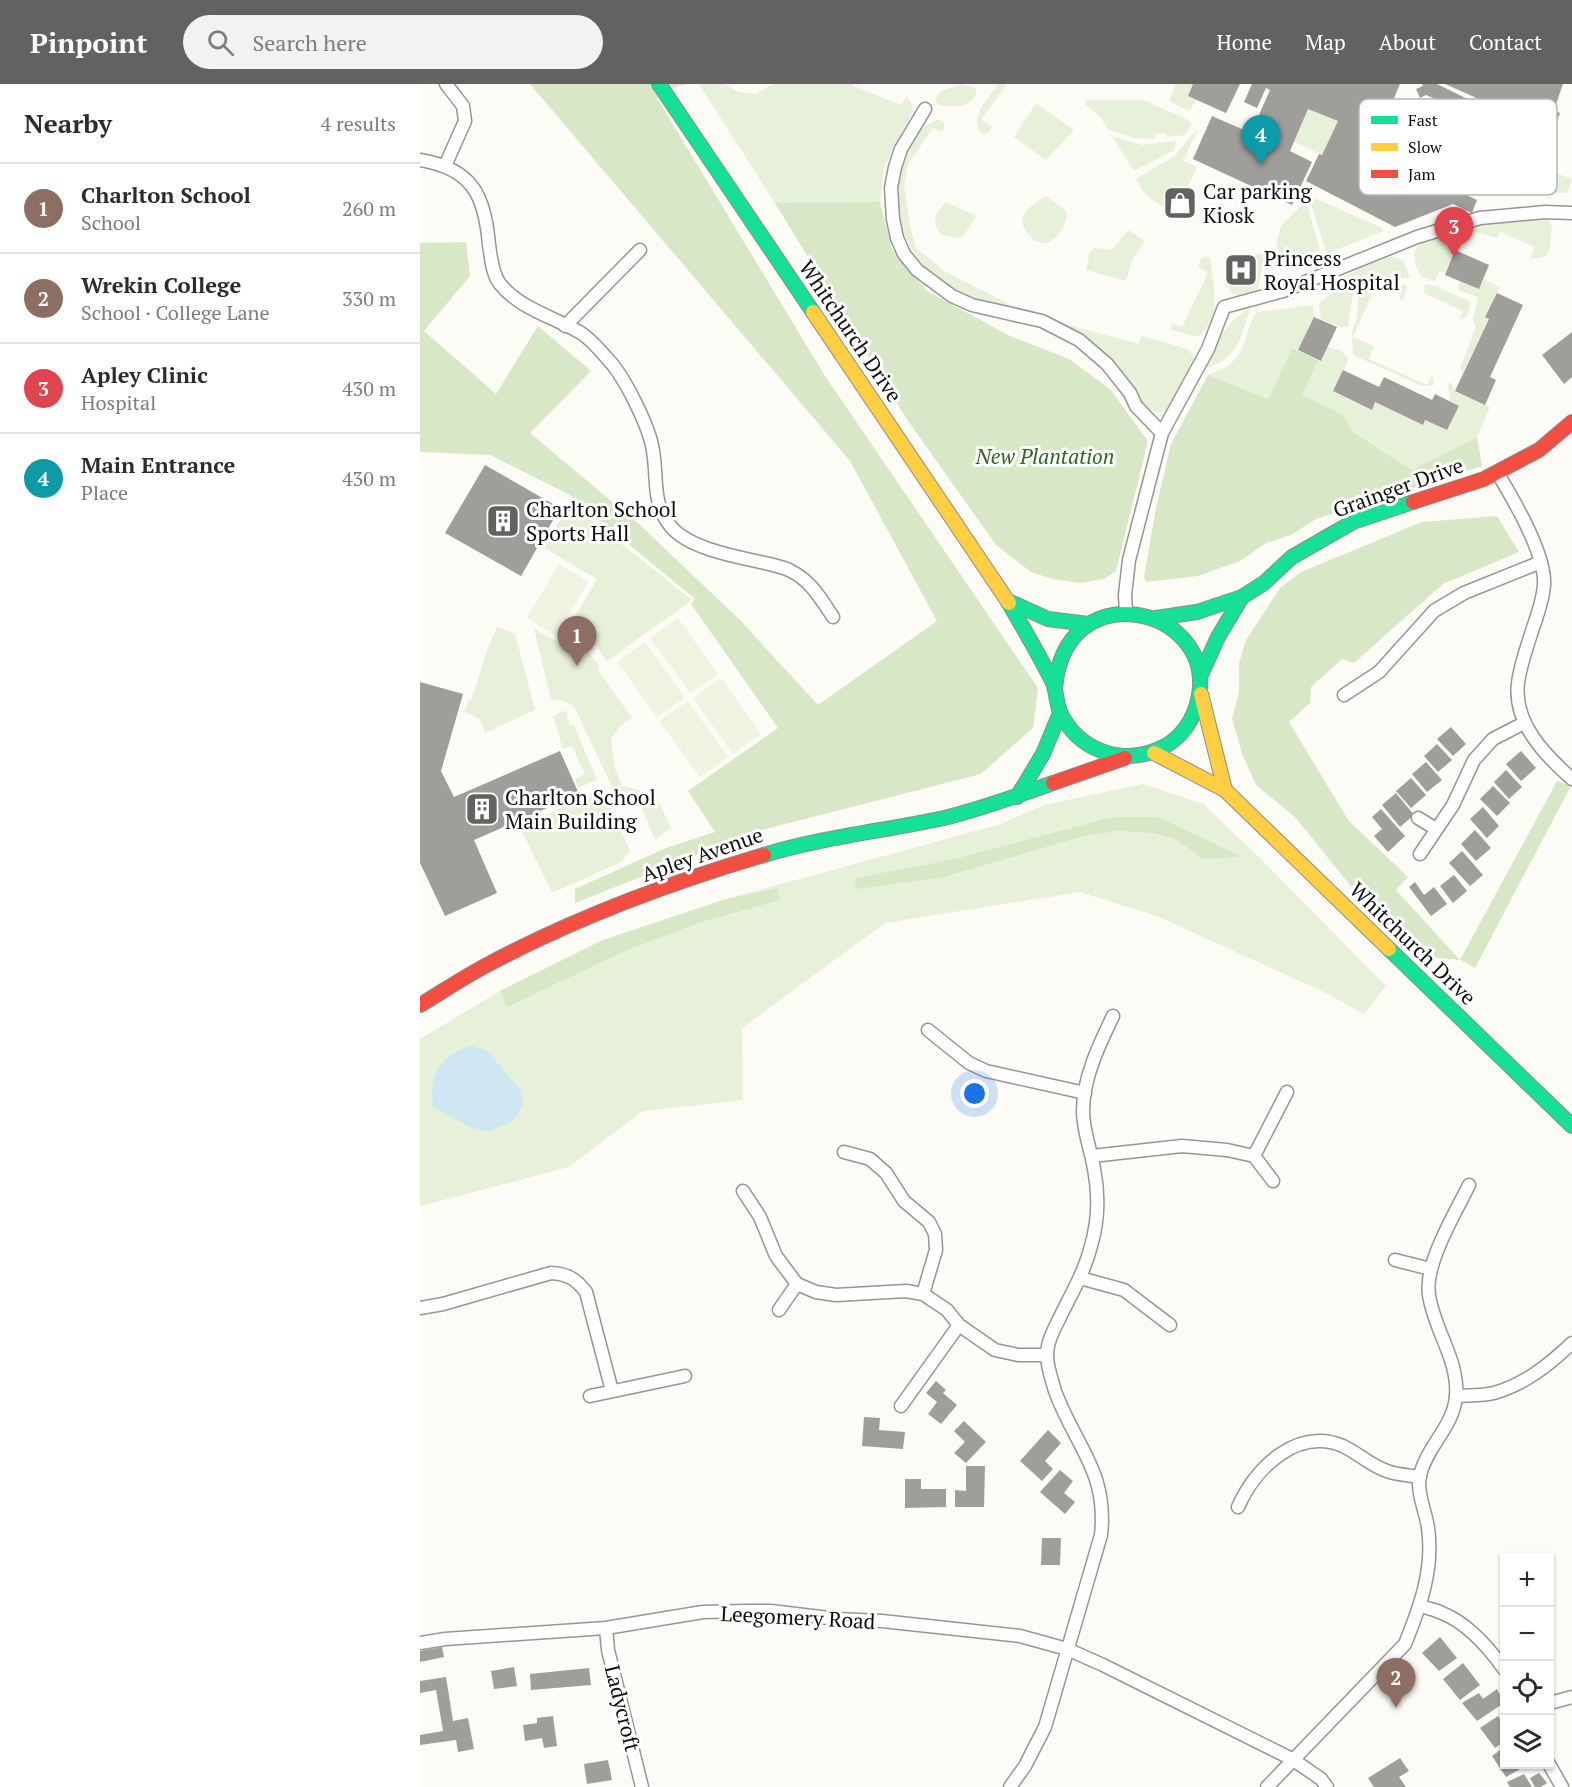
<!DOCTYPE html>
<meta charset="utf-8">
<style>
body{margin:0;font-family:"PT Serif",serif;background:#f2f2f3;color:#2b2b33}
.controls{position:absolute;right:18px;bottom:18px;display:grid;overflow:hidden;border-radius:0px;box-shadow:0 2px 4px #0004}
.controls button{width:54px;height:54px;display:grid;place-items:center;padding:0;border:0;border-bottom:2px solid #e1e1e2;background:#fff;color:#2b2b33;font:30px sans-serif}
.you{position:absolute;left:555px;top:1010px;width:21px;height:21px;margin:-15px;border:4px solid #fff;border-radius:50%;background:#1a73e8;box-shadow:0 0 0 9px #1a73e833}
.badge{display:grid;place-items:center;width:39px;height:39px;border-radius:50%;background:#636260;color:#fff;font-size:20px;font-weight:700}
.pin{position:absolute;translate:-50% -50px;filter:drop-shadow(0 2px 3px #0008)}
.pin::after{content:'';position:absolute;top:32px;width:21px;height:18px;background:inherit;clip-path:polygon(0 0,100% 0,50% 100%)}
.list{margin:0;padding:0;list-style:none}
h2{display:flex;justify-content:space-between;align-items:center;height:78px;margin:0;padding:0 24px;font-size:26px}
h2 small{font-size:20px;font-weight:400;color:#7c7c81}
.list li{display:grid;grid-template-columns:39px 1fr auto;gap:18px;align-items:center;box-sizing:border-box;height:90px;padding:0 24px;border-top:2px solid #e1e1e2}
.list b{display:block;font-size:22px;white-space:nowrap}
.list p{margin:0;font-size:20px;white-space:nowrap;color:#7c7c81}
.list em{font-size:20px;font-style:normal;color:#7c7c81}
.icon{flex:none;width:33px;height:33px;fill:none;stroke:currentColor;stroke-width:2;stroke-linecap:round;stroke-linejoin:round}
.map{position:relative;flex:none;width:1152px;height:1703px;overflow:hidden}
header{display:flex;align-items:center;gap:36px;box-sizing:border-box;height:84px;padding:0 30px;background:#636260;color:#fff}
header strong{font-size:28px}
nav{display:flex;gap:33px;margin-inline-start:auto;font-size:21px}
.search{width:420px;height:54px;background:#f2f2f3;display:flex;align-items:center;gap:15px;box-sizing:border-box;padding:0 21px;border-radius:33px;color:#7c7c81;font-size:22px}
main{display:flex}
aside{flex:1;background:#fff}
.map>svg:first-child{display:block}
</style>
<header>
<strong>Pinpoint</strong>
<div class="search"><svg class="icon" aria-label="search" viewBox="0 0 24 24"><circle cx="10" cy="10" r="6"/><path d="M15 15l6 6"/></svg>Search here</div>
<nav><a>Home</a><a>Map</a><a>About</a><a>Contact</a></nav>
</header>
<main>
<aside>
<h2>Nearby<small>4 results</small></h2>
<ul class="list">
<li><span class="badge" style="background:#8d6e63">1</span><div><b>Charlton School</b><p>School</p></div><em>260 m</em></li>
<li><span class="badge" style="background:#8d6e63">2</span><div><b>Wrekin College</b><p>School · College Lane</p></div><em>330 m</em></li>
<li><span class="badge" style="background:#e0444e">3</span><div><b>Apley Clinic</b><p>Hospital</p></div><em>430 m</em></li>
<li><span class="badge" style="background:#0f9aa8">4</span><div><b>Main Entrance</b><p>Place</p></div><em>430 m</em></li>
</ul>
</aside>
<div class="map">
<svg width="1152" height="1703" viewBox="0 0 1152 1703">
<rect width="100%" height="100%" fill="#fcfbf6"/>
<g fill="#e7f0d8">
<polygon points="279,0 305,0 318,8 336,10 352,0 434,0 434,2 481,21 487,12 491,18 493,27 464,83 460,118 355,119"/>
<path d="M542,0L555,4L557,9C550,24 532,24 517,20L516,15L521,7Z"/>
<path d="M577,0H587L561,36L573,42L567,50L561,49C549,30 569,17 577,0Z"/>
<polygon points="756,0 773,0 768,11 777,15 769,27 750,18 750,14"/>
<polygon points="667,16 723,16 768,36 771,41 765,51 747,53 745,49 735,50 735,55 716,54 689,46 680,33 665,20"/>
<polygon points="616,19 654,46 626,76 594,53"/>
<polygon points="888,25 918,37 902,71 874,58"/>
<polygon points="518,35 524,38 524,45 522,48 513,44 488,80 484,101 490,142 496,164 526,188 589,220 623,234 719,260 722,252 768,265 773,272 773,279 748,325 738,329 726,324 702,289 674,261 535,207 507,187 492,167 479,137 477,99 481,82 493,56 500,45"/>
<path d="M778,45L763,77L777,83L762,114L758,115L754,123L750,126C735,119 722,110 716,95L755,72L768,55Z"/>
<polygon points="692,52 722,61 756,57 754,66 714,87"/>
<polygon points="1115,81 1152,95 1147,109 1118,108 1118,103 1128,102 1128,90 1116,90"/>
<path d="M626,112L646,127C648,140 639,153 627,159C620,159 615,158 610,152C592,135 610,121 626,112Z"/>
<polygon points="897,115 962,144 963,147 908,169 906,168 891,119 891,116"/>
<polygon points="886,117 900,166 867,182 856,160 861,142"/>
<polygon points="526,118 556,132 544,151 538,154 522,151 516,143 515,132"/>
<path d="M1122,132C1124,133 1129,136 1130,138C1133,142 1131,149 1131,154C1130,168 1127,177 1110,174L1115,163L1080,148L1077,154L1056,148L1046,153L1037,167L1035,166L1025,189L1019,187L1015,197L1002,193C995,182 990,170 1000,159L1059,139Z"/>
<polygon points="708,146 725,157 712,176 706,197 666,186 669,170 674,164 692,166"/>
<polygon points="847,165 837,207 824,213 814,211 809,205 806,183 811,175 841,170"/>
<path d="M785,172L790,174C794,200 802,234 778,253L751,246L752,240L762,243L788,189L778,183L781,175Z"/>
<polygon points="971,172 983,176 990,194 956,194 924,199 921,195 938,185"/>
<polygon points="1063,195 1080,203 1065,233 1069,235 1042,290 1040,284 1056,243 1053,236 1058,213 1038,206 1040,197 1059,205"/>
<polygon points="962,199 978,199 987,202 983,216 979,216 982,206 970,202 967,208 955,203 933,253 954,262 949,275 1007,301 1012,291 1014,301 1002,302 933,271 932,248 937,233 939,203"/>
<polygon points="1005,200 1015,202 1051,218 1047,233 1039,236 1043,227 1004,209"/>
<polygon points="927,204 933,208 928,243 920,243 901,235 899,219 912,209"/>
<path d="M893,221L894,233L878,266L872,264L848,315L788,291C794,286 804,286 810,280C829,265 826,239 837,228Z"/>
<path d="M830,224C822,252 817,276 786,284C799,256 802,241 830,224Z"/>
<polygon points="908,263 920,266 928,274 927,279 913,307 951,326 955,318 1002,341 1005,336 1027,346 1039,322 1030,318 1028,299 1031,299 1035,307 1070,323 1057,353 992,386 934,347 922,330 881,311 898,276 902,277"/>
<polygon points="150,419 272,516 187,577 155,533 177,495 124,464"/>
<polygon points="148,542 180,583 178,586 212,634 200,642 191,655 195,685 202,702 219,706 238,716 251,744 235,756 217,712 200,720 154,622 143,616 131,616 114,545 138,558"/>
<polygon points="77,543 95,550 115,626 65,649 59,634 45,628 48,616 52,615 67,566"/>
<polygon points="143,627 147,628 147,632 150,641 154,641 177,696 158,704 155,695 165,690 152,662 143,665 133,632"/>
<polygon points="723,700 783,720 839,773 966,902 944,930 908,910 737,832 660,808 465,839 322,944 323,1016 223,1027 149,1083 0,1122 0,955 80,907 183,856 303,816 581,740 624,721"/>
<polygon points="182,705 210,767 201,778 132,809 100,743"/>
</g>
<g fill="#d8e7c6">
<polygon points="110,0 271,0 258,2 237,14 405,292 618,604 613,644 561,690 334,748 155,819 155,805 246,764 295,748 268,707 358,644 271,520 275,515 148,410 70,371 0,368 0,159 46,158 50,192 4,247 76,310 118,242 171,287 110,349 220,441 320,536 398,621 517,537 430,377"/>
<polygon points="460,118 472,165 507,207 588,251 649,275 690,305 728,357 696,487 684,495 660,499 633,495 611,488 576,461 486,334 355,119"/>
<polygon points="872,264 898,276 882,311 922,330 934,348 992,386 1057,353 1062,382 896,435 871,451 846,459 820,477 778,492 726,498 724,493 736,424 751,360 788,291 848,315"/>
<polygon points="1077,432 1099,468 1023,500 934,579 922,575 891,603 890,619 869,638 929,737 988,793 976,806 1040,876 1137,697 1151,702 1055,884 1041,876 1008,873 951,827 875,733 836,701 823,672 812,635 819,608 819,579 826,556 860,504 881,488 1002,438"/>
<polygon points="693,733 738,733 822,773 783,775 755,755 734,749 698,747 664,752 520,794 436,805 435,794 531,776"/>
<polygon points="357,804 360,816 281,838 207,866 87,923 80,907 183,856 303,816"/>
</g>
<g fill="#eff4e1">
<polygon points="139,480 168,498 136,552 107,534"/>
<polygon points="258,534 298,590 270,609 230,554"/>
<polygon points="225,558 265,614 237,633 197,578"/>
<polygon points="301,594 341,650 313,670 273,614"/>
<polygon points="268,617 308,673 280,693 239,637"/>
</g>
<path fill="#cfe7f3" d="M51,962L66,966L100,1005L103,1019L99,1030L92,1037L69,1048L54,1045L13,1023C8,991 20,971 51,962Z"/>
<g fill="#a09e9b" fill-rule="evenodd">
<polygon points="773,0 820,0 806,29 768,12"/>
<path d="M832,0H980L972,19L1029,43L1037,24L1006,11L1000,14L996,5L1003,2L1002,0H1017L1074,28L1061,58L1089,71L1072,108L1043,95L1038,107L1057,116L1052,129L1033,120L975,143L886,97L899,70L902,71L918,37L888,25L870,67L892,78L872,121L773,75L792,32L831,49L850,6L846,4L837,24L824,18ZM954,56L1004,77L1001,83L984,76L975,97L943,83Z"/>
<polygon points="1025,0 1143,0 1134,26 1140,29 1133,48"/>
<polygon points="1035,166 1069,181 1059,205 1025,191"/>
<polygon points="1077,209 1103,221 1070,293 1076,296 1065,321 1035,307 1069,235 1065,233"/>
<polygon points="894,233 917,243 901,277 878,266"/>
<polygon points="1152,248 1152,293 1144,300 1122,271"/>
<polygon points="923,286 959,303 964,293 1012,316 1015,310 1039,322 1027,346 1005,336 1003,341 955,318 952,326 913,307"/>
<polygon points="65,381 140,424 101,492 25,449"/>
<polygon points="0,598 43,610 21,687 34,713 140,667 159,710 54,756 77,809 25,832 0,779"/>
<polygon points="1031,643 1046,660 1033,672 1017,655"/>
<polygon points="1017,660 1032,676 1018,688 1004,672"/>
<polygon points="1101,667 1116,684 1101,697 1086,680"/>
<polygon points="1006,678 1022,696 1007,708 992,690"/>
<polygon points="1086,686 1102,703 1089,715 1074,698"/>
<polygon points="991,694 1006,711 991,724 976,707"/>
<polygon points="1073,702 1090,719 1077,732 1060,715"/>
<polygon points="976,709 994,731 980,743 962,721"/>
<polygon points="1063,723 1079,742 1067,754 1050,735"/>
<polygon points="961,725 985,752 968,768 954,752 962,745 952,733"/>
<polygon points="1055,746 1071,764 1056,777 1041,760"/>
<polygon points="1042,767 1063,791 1050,802 1029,779"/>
<polygon points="1034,791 1047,807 1033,819 1020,802"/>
<polygon points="995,798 1004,811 1014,803 1027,820 1011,832 989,803"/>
<polygon points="516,1297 526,1306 523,1309 537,1321 521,1340 508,1330 517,1318 506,1309"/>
<polygon points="444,1333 460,1334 459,1346 485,1348 483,1365 442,1362"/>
<polygon points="544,1337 566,1358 546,1379 534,1369 545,1358 534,1347"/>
<polygon points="628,1346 641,1359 625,1377 633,1385 622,1397 600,1377"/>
<polygon points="546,1382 565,1382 564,1423 535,1423 535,1406 546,1407"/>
<polygon points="640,1386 653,1397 644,1409 655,1418 645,1430 620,1408"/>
<polygon points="485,1395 501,1395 501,1405 526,1405 526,1423 485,1424"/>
<polygon points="622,1454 641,1454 640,1481 621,1481"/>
<polygon points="1020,1553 1037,1574 1019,1587 1002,1569"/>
<polygon points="22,1563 24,1573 0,1578 0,1567"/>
<polygon points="1043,1579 1060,1601 1040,1616 1023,1595"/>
<polygon points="94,1583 97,1602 74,1605 71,1587"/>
<polygon points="169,1584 171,1601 111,1606 110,1590"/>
<polygon points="26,1593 33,1637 48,1634 54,1665 38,1668 36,1656 0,1661 0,1651 23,1647 16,1606 0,1609 0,1597"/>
<polygon points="1077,1605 1084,1619 1057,1637 1042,1619 1059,1609 1063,1615"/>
<polygon points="133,1632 137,1662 124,1664 122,1654 105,1657 103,1641 117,1639 117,1634"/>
<polygon points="1078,1632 1084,1641 1084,1658 1075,1664 1060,1644"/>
<polygon points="1084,1663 1084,1680 1099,1680 1102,1684 1086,1693 1072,1672"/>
<polygon points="980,1674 989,1687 979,1693 986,1703 954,1703 948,1694"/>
<polygon points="188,1676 192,1696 167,1700 164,1680"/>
<polygon points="1119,1689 1127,1699 1121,1703 1115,1703 1110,1694"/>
<polygon points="1104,1690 1112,1703 1090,1703 1087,1698"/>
</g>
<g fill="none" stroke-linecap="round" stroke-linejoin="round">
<g stroke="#969694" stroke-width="15">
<g id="street">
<polyline points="505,25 481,65 475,83 471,104 473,135 477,154 484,170 497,186 532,212 552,221 622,237 659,256 687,280 710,309 716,322 742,349"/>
<path d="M0,76C53,85 65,112 69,161C71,173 72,190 80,200C100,225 134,233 161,249C172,256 184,271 193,281C207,299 230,344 233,367C238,395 231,420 252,444C271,465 318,473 345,479C353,481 364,483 371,487C391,497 401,515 413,533"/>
<polyline points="25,82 45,37 43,22 26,0"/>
<polyline points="145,242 220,166"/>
<path d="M1077,388C1093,415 1126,470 1124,501C1123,518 1116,534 1111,550C1106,566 1100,583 1098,599C1093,639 1125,671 1152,695"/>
<polyline points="706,528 705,511 709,476 742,349 788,265 804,223 863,207 997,153 1060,134 1125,128 1152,129"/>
<polyline points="924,611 959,588 1014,527 1044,509 1121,478"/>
<polyline points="998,734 1016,745"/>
<polyline points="1000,770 1033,721 1054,676 1073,655 1104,639"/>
<polyline points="508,946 549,979 566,987 665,1009"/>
<polyline points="424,1068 450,1075 466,1089 484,1117 509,1138 515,1150 516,1166 503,1210"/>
<polyline points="672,1072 762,1062 807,1066 834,1072"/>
<polyline points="853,1097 834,1072 867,1008"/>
<polyline points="323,1107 340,1133 356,1172 377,1200 396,1208 416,1211 486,1207 503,1210 527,1226 539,1241 575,1266 598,1271 627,1271"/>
<polyline points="975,1176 1011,1185"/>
<polyline points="660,1194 704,1206 750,1241"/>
<path d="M0,1224L23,1220L131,1189C148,1190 156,1195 166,1208L192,1307"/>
<polyline points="359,1226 377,1200"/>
<polyline points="170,1312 265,1292"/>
<path d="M1036,1312C1048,1311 1062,1312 1074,1309C1105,1300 1129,1281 1152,1259"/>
<polyline points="481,1322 539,1241"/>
<path d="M818,1423C835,1384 877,1343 923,1362C938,1369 951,1382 967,1387C977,1391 989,1391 1000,1393"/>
<path d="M1000,1522C1007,1524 1015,1526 1022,1529C1047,1539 1069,1564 1084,1585"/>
<polyline points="186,1544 188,1566 222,1703"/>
<polyline points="0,1559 25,1555 186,1544 283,1528 327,1527 351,1527 417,1535 462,1537 600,1552 647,1565 683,1581 872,1675 901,1695 907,1703"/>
<polyline points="1130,1619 1152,1613"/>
<polyline points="1129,1680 1142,1703"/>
<path d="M590,1703L605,1682L625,1643L681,1451C688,1387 655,1362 635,1307C632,1296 627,1283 627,1271C627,1256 636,1242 642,1229C653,1207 665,1186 671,1162C678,1138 679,1110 674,1085C671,1066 663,1047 663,1027C663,994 679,961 693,932"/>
<path d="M847,1703L985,1560C1000,1523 1014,1485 1008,1444C1006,1428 996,1408 1000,1391C1007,1362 1034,1342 1036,1312C1039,1276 1014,1246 1009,1211C1004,1180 1035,1130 1049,1101"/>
</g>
</g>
<g stroke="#8d8c8a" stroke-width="16">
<g id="fast">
<polyline points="239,0 393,228"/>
<polyline points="588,517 628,535 668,540"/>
<path d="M589,519C604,546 620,572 633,599C637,609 636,620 641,630C659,666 700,681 737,666C760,657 775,636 779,611C794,522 644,488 635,605"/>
<polyline points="736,534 777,528 822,513 844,499 872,473 933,438 993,418"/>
<polyline points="780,593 798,553 822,513"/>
<polyline points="597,713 623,670 640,629"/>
<path d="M344,771C403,753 464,747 524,734C561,725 597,712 633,699"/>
<polyline points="969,865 1152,1042"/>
</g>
</g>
<g stroke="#8d8c8a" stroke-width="16">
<g id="slow">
<polyline points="393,228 589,519"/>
<polyline points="781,610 805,706"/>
<polyline points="734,669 805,706 969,865"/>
</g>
</g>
<g stroke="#8d8c8a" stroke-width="16">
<g id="jam">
<polyline points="993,418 1064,395 1119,366 1152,338"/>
<polyline points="633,699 705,674"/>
<path d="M0,921C22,908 44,893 67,881C155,834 249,799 344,771"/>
</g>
</g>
<use href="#street" stroke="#fffefe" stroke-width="12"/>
<use href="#fast" stroke="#16e098" stroke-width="14"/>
<use href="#slow" stroke="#ffcf43" stroke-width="14"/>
<use href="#jam" stroke="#f24e42" stroke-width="14"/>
</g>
<defs>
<g id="shop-square" transform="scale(1.725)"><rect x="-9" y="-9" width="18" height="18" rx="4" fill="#636260" stroke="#fff"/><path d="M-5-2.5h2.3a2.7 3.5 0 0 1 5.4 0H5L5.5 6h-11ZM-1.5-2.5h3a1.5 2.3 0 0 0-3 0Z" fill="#fff"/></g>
<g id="hospital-square" transform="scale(1.725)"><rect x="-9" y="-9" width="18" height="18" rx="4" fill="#636260" stroke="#fff"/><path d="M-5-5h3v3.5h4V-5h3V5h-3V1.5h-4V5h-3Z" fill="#fff"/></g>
<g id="building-square" transform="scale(1.725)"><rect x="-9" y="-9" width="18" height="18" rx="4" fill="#636260" stroke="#fff"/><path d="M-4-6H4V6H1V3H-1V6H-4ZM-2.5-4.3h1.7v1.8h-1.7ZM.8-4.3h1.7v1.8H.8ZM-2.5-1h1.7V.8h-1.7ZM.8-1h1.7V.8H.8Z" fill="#fff"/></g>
</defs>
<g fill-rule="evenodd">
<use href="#shop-square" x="760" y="119"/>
<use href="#hospital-square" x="821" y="186"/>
<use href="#building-square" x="83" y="437"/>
<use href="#building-square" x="62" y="725"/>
</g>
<g text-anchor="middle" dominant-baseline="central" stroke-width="6" stroke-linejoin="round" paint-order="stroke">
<g font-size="21" fill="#101010" stroke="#fff" text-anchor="start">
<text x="783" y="107">Car parking<tspan x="783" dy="24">Kiosk</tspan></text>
<text x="844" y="174">Princess<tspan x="844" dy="24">Royal Hospital</tspan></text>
<text x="106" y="425">Charlton School<tspan x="106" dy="24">Sports Hall</tspan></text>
<text x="85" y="713">Charlton School<tspan x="85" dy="24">Main Building</tspan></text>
</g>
<g font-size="21" fill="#101010" stroke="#fff">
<text transform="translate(431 247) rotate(56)">Whitchurch Drive</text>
<text transform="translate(978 403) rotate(-20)">Grainger Drive</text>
<text transform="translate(282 770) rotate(-19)">Apley Avenue</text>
<text transform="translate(993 859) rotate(44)">Whitchurch Drive</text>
<text transform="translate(378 1533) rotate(3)">Leegomery Road</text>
<text transform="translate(203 1624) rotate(76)">Ladycroft</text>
</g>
<g font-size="21" font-style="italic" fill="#336424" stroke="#fff">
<text x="625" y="372">New Plantation</text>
</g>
</g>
<rect x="939" y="15" width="198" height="96" rx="9" fill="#fff" stroke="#b7b7b7" stroke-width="1.5"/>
<rect x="951" y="32" width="27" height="8" fill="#16e098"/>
<rect x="951" y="59" width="27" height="8" fill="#ffcf43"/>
<rect x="951" y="86" width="27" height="8" fill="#f24e42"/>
<g font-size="16" fill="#101010">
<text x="988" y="42">Fast</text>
<text x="988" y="69">Slow</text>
<text x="988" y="96">Jam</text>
</g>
</svg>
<div class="controls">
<button>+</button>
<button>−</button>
<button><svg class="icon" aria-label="locate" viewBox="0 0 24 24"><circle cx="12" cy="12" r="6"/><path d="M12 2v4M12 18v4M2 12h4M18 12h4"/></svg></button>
<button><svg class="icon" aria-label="layers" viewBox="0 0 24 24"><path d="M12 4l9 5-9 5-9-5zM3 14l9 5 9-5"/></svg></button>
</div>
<div class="you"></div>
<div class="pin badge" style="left:157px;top:582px;background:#8d6e63">1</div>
<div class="pin badge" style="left:976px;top:1624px;background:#8d6e63">2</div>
<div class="pin badge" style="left:1034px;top:173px;background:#e0444e">3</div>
<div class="pin badge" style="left:841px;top:81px;background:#0f9aa8">4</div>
</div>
</main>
